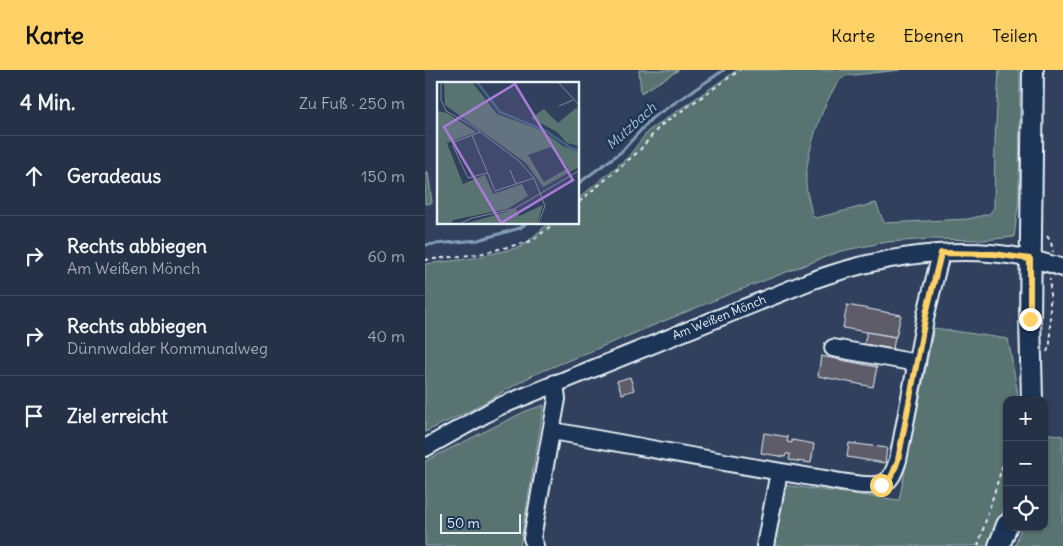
<!DOCTYPE html>
<html lang="de">
<meta charset="utf-8">
<style>
body{margin:0;font-family:Delius,sans-serif;background:#313d51;color:#f1f3f6}
.controls{position:absolute;right:15px;bottom:15px;display:grid;overflow:hidden;border-radius:10px;box-shadow:0 1px 4px #0004}
.controls button{width:45px;height:45px;display:grid;place-items:center;padding:0;border:0;border-bottom:1px solid #424c5f;background:#253146;color:#f1f3f6;font:25px sans-serif}
.scale{position:absolute;left:15px;bottom:12px;width:81px;box-sizing:border-box;padding-left:5px;border:2px solid #e8f1f8;border-top:0;font-size:14px;line-height:18px;white-space:nowrap;color:#e8f1f8;-webkit-text-stroke:4px #1d3557;paint-order:stroke}
.stop{position:absolute;width:15px;height:15px;margin:-11px;border:4px solid #ffd166;border-radius:50%;background:#fff}
.stop.end{background:#ffd166;border-color:#fff;box-shadow:0 1px 5px #0008}
.list{margin:0;padding:0;list-style:none}
h2{display:flex;justify-content:space-between;align-items:center;height:65px;margin:0;padding:0 20px;font-size:21px}
h2 small{font-size:16px;font-weight:400;color:#a3a9b3}
.list li{display:grid;grid-template-columns:32px 1fr auto;gap:15px;align-items:center;box-sizing:border-box;height:80px;padding:0 20px;border-top:1px solid #424c5f}
.list b{display:block;font-size:19px;white-space:nowrap}
.list p{margin:0;font-size:16px;white-space:nowrap;color:#a3a9b3}
.list em{font-size:16px;font-style:normal;color:#a3a9b3}
.icon{flex:none;width:28px;height:28px;fill:none;stroke:currentColor;stroke-width:2;stroke-linecap:round;stroke-linejoin:round}
.map{position:relative;flex:none;width:638px;height:476px;overflow:hidden}
header{display:flex;align-items:center;gap:30px;box-sizing:border-box;height:70px;padding:0 25px;background:#ffd166;color:#111}
header strong{font-size:24px}
nav{display:flex;gap:28px;margin-inline-start:auto;font-size:18px}
main{display:flex}
aside{flex:1;background:#253146}
.map>svg:first-child{display:block}
</style>
<header>
<strong>Karte</strong>
<nav><a>Karte</a><a>Ebenen</a><a>Teilen</a></nav>
</header>
<main>
<aside>
<h2>4 Min.<small>Zu Fuß · 250 m</small></h2>
<ul class="list">
<li><svg class="icon" aria-label="ahead" viewBox="0 0 24 24"><path d="M12 20V5M6 11l6-6 6 6"/></svg><div><b>Geradeaus</b></div><em>150 m</em></li>
<li><svg class="icon" aria-label="right" viewBox="0 0 24 24"><path d="M7 20v-9h11M14 6l5 5-5 5"/></svg><div><b>Rechts abbiegen</b><p>Am Weißen Mönch</p></div><em>60 m</em></li>
<li><svg class="icon" aria-label="right" viewBox="0 0 24 24"><path d="M7 20v-9h11M14 6l5 5-5 5"/></svg><div><b>Rechts abbiegen</b><p>Dünnwalder Kommunalweg</p></div><em>40 m</em></li>
<li><svg class="icon" aria-label="arrive" viewBox="0 0 24 24"><path d="M6 21V4h12l-3 4 3 4H6"/></svg><div><b>Ziel erreicht</b></div></li>
</ul>
</aside>
<div class="map">
<svg width="638" height="476" viewBox="0 0 638 476">
<rect width="100%" height="100%" fill="#31415d"/>
<filter id="ink" filterUnits="userSpaceOnUse"><feTurbulence type="fractalNoise" baseFrequency=".02" numOctaves="2"/><feDisplacementMap in="SourceGraphic" scale="10" xChannelSelector="R" yChannelSelector="G"/><feConvolveMatrix kernelMatrix="1 2 1 2 8 2 1 2 1" color-interpolation-filters="sRGB"/></filter>
<g filter="url(#ink)">
<g fill="#587370" stroke="#a0b2b4">
<polygon points="214,0 254,0 216,23"/>
<path d="M312,0H475L419,6C400,23 382,81 381,107C380,119 385,133 387,145L391,148L451,133L459,153L543,149L564,144L569,138L570,72L574,0H595L594,129L589,167L558,170L507,169L462,172L416,181L307,223L108,305L44,341L0,362V194L43,189L96,177L123,154H154V128L203,87L223,61Z"/>
<polygon points="0,102 3,102 7,133 0,134"/>
<polygon points="509,258 583,269 594,330 582,330 582,428 567,476 348,476 358,415 474,430"/>
<polygon points="119,335 95,476 0,476 0,391 101,341"/>
<polygon points="619,363 638,366 638,476 590,476 596,457 619,457"/>
</g>
<g fill="none" stroke-linecap="round" stroke-linejoin="round">
<g stroke="#839eb5" stroke-width="3">
<polyline points="154,113 196,82 227,48 299,0"/>
<polyline points="0,175 53,170 95,158 100,154"/>
</g>
</g>
<g fill="#5f5c6b" stroke="#e8f1f8">
<polygon points="422,235 476,245 471,267 418,258"/>
<polygon points="442,262 470,267 468,279 439,274"/>
<polygon points="396,286 452,297 448,317 393,306"/>
<polygon points="205,307 209,320 197,324 192,311"/>
<polygon points="339,363 363,367 362,372 367,373 367,370 389,374 386,393 364,390 365,384 361,384 360,387 336,383"/>
<polygon points="424,373 462,378 460,393 422,387"/>
</g>
<g fill="none" stroke-linecap="round" stroke-linejoin="round">
<g stroke="#e8f1f8" stroke-width="20">
<g id="minor">
<polyline points="408,278 492,293"/>
<path d="M127,361C213,376 299,393 386,407C404,409 441,419 457,414C467,411 470,398 473,390L501,244L516,183"/>
<path d="M0,378L73,337L388,210C467,182 557,170 638,198"/>
<polyline points="110,476 107,468 132,329 130,313"/>
<polyline points="340,476 354,402"/>
</g>
</g>
<g stroke="#e8f1f8" stroke-width="24">
<g id="major">
<polyline points="607,330 605,249 608,0"/>
<polyline points="574,476 582,455"/>
</g>
</g>
<g stroke="#e8f1f8" stroke-width="2" stroke-dasharray="4 4" stroke-linecap="butt">
<polyline points="154,132 214,81 235,56 315,0"/>
<polyline points="622,166 626,172 628,182"/>
<polyline points="0,190 54,184 107,171 128,154"/>
<polyline points="622,282 625,274 625,209"/>
<polyline points="553,476 582,381"/>
</g>
<use href="#minor" stroke="#1d3557" stroke-width="16"/>
<use href="#major" stroke="#1d3557" stroke-width="20"/>
</g>
</g>
<g fill="none" stroke-linecap="round" stroke-linejoin="round" filter="url(#ink)">
<path stroke="#ffd166" stroke-width="6" d="M456,415C467,411 469,400 473,390L501,244L516,183L569,184L605,189V249"/>
</g>
<g text-anchor="middle" dominant-baseline="central" stroke-width="5" stroke-linejoin="round" paint-order="stroke">
<g font-size="12" fill="#e8f1f8" stroke="#1d3557">
<text transform="translate(294 247) rotate(-22)">Am Weißen Mönch</text>
</g>
<g font-size="14" font-style="italic" fill="#adc0d1" stroke="#1d3557">
<text transform="translate(206 56) rotate(-42)">Mutzbach</text>
</g>
</g>
<g transform="translate(12 12)">
<rect width="142" height="142" fill="#31415d"/>
<path d="M7,0H35L60,32L106,49L126,64L142,70V85L106,105L89,81L8,23ZM114,65L131,86L107,100L91,73ZM139,26L142,28V64L130,61L120,50L94,36L107,27L121,41ZM0,29L10,31L39,50L10,61L26,102L48,93L56,112L85,102L91,114L70,127L16,138L14,142H0ZM106,123L100,142H27L79,127L82,134Z" fill="#587370" fill-rule="evenodd"/>
<path fill="none" stroke="#406688" stroke-width="2.5" d="M40,0L63,30L109,49L134,66L143,69"/>
<path fill="none" stroke="#7a879b" stroke-width="1" d="M4,0V18L9,29L34,43L82,79L97,96L108,124L101,142M121,0L143,24M122,24L136,18M43,50L17,60L16,64L31,96L50,91M35,53L58,109L97,96M73,88L79,102M22,142L35,136L77,127L143,88M122,142H139"/>
<path fill="#a77bd6" fill-opacity="0.15" stroke="#a77bd6" stroke-width="2.5" d="M78,2L136,98L64,141L7,45Z"/>
<rect width="142" height="142" fill="none" stroke="#e8f1f8" stroke-width="2.5"/>
</g>
</svg>
<div class="controls">
<button>+</button>
<button>−</button>
<button><svg class="icon" aria-label="locate" viewBox="0 0 24 24"><circle cx="12" cy="12" r="6"/><path d="M12 2v4M12 18v4M2 12h4M18 12h4"/></svg></button>
</div>
<div class="scale">50 m</div>
<div class="stop" style="left:456px;top:415px"></div>
<div class="stop end" style="left:605px;top:249px"></div>
</div>
</main>
